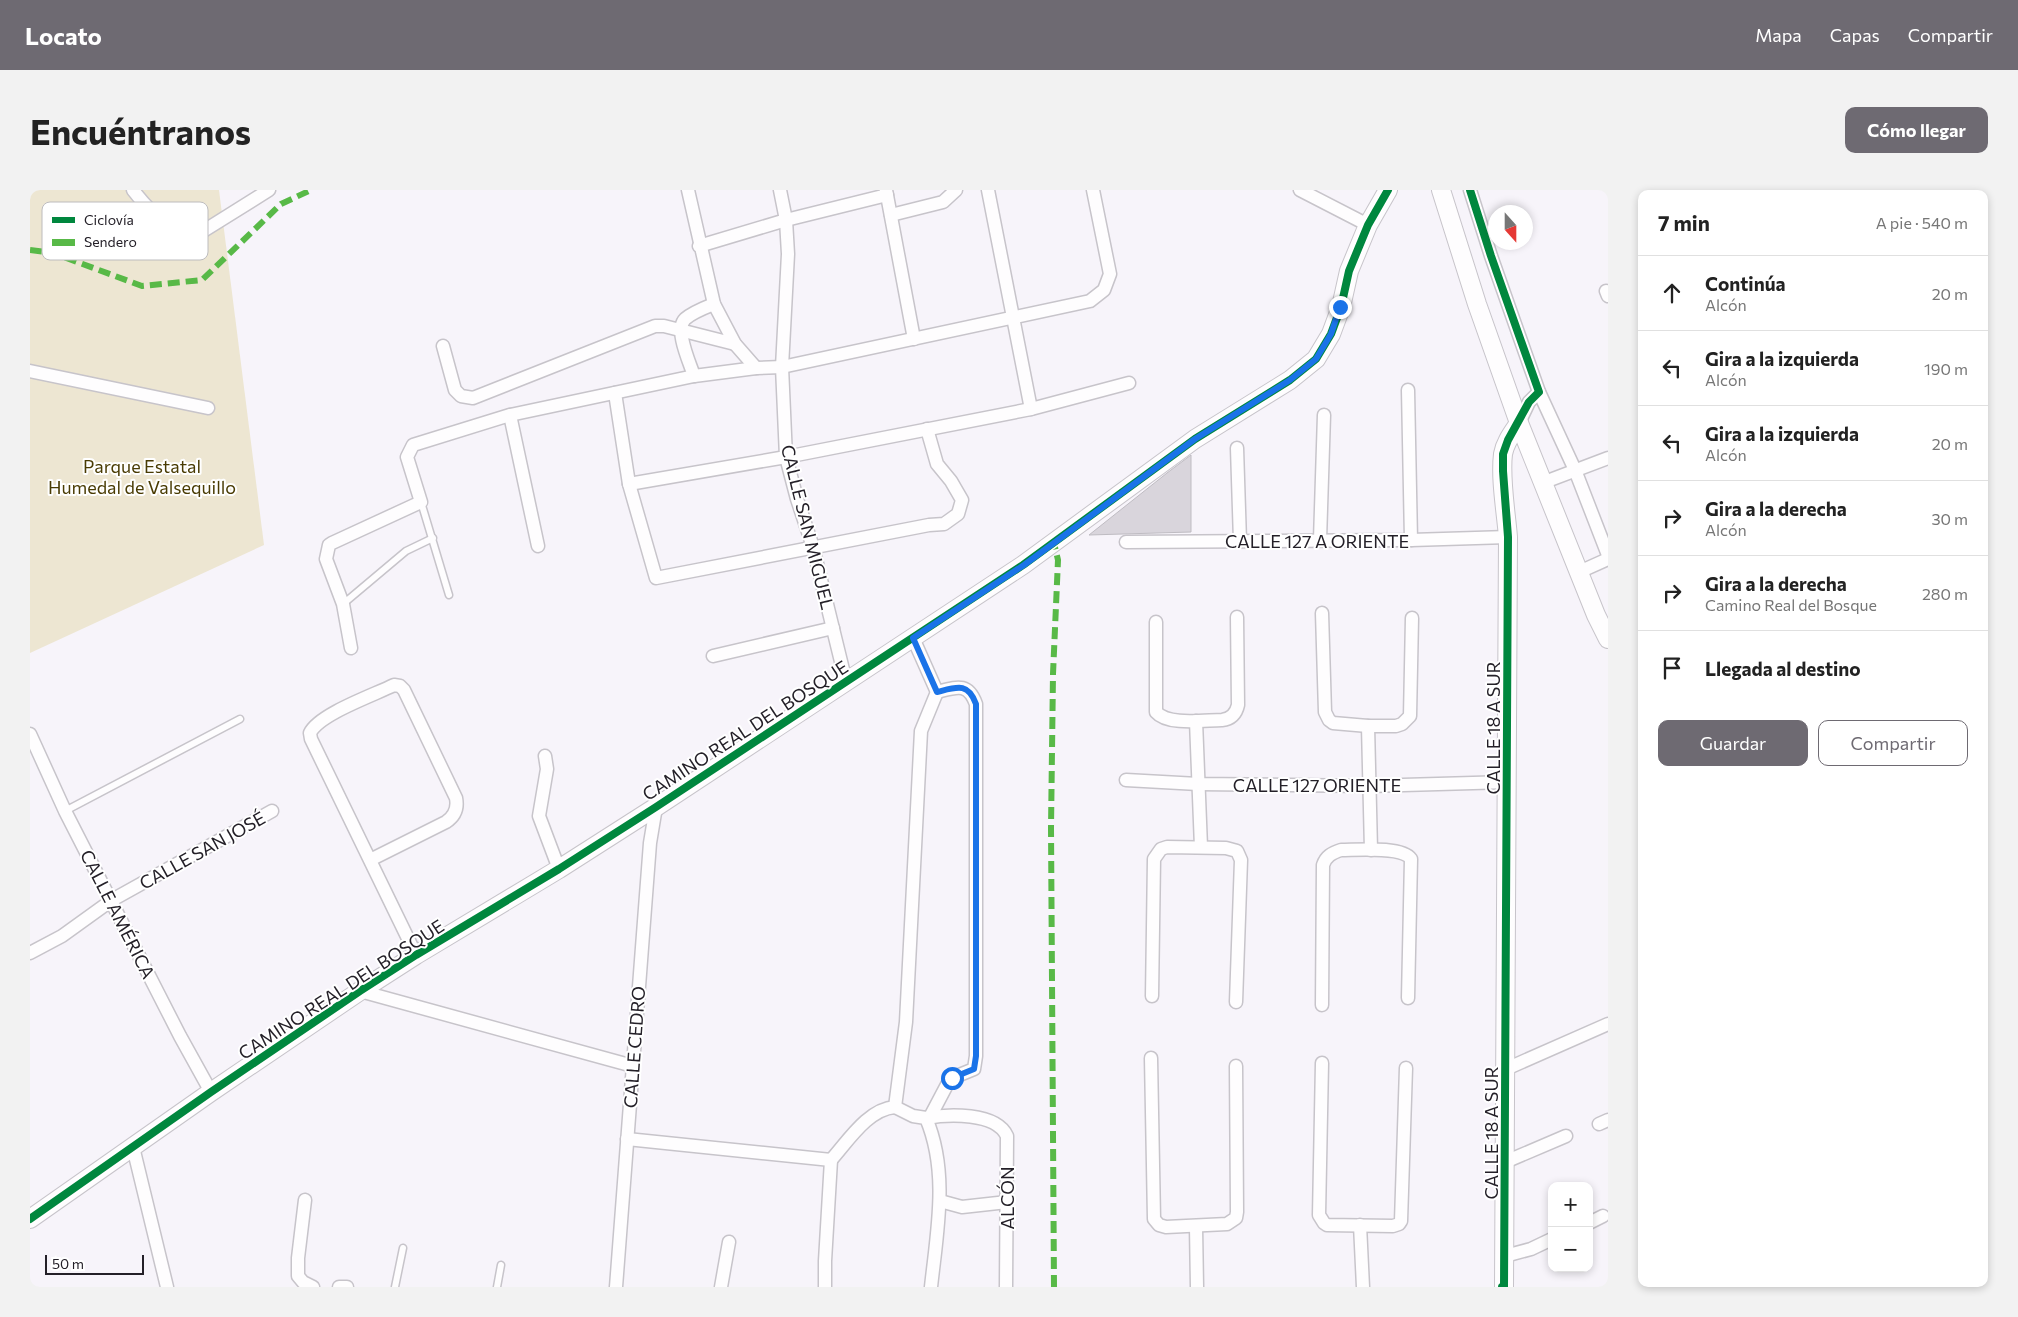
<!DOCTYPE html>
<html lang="es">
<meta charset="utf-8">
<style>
body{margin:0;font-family:Commissioner,sans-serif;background:#f2f2f2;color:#222}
.controls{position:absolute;right:15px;bottom:15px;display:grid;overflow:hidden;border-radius:10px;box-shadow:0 2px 8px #0003}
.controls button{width:45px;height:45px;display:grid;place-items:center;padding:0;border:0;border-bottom:1px solid #e0e0e0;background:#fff;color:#222;font:25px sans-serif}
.compass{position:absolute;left:1458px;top:15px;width:45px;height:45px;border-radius:50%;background:#fff;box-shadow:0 2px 8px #0003;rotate:159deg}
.scale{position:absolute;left:15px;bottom:12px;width:99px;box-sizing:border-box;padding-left:5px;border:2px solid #242028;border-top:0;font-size:14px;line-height:18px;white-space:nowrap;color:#242028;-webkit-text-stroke:4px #fff;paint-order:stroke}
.stop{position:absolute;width:15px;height:15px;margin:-11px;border:4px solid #1a73e8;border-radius:50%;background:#fff}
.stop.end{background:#1a73e8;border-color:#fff;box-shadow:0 1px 5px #0008}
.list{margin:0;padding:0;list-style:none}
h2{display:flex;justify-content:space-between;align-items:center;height:65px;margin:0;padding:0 20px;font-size:21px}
h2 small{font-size:16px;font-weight:400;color:#767676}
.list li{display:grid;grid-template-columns:32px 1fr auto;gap:15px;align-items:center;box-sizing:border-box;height:75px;padding:0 20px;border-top:1px solid #e0e0e0}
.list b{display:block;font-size:19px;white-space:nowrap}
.list p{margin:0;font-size:16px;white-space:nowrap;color:#767676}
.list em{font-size:16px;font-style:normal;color:#767676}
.actions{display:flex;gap:10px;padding:15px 20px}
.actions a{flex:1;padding:11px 0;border:1px solid #6e6a72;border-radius:10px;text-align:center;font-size:18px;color:#6e6a72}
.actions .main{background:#6e6a72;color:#fff}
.icon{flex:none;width:28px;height:28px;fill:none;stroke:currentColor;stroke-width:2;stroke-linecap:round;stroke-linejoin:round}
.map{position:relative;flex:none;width:1578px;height:1097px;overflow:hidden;border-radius:10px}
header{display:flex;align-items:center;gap:30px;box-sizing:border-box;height:70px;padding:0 25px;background:#6e6a72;color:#fff}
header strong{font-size:24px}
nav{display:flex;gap:28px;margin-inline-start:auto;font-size:18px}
.intro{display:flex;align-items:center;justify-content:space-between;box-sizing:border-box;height:120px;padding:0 30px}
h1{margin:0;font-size:35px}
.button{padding:12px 22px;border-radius:10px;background:#6e6a72;color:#fff;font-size:18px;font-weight:700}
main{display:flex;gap:30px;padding:0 30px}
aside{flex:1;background:#fff;border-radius:10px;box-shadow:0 2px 8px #0003}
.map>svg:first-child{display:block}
</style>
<header>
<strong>Locato</strong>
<nav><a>Mapa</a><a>Capas</a><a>Compartir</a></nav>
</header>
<div class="intro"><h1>Encuéntranos</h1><a class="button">Cómo llegar</a></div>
<main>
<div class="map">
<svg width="1578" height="1097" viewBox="0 0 1578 1097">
<rect width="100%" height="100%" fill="#f7f4fa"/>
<polygon fill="#ede6d2" points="0,0 189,0 234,355 0,463"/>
<polygon fill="#d9d5dc" stroke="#bfbcc2" points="1161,265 1161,342 1059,345 1137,283"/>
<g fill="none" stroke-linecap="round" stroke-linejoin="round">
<g stroke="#c7c4ca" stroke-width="9">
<g id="lane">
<polyline points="391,312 419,405"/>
<polyline points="313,414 376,361 403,348"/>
<polyline points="35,621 210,529"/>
<polyline points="365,1097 373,1058"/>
<polyline points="467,1097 471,1075"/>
</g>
</g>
<g stroke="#c7c4ca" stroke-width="15">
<g id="street">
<path d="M103,0C119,21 146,50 175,40L239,0"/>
<polyline points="658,0 684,114 705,154 726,178"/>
<polyline points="750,0 756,30 758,64 752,177 756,267 767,309 783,357 816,492"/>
<polyline points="856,0 884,149"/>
<polyline points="958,0 1001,219"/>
<polyline points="1270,0 1338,35"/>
<polyline points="1440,0 1461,66 1509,202 1499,212 1489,233"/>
<polyline points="861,25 913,12 926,0"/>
<polyline points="669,56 756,30 857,5"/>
<polyline points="1576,101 1578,106"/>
<polyline points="413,156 425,200 431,206 443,208 625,136 634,136 705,154"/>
<polyline points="0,181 178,218"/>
<path d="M664,186C660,173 644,140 655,129C663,122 674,118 684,114"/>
<polyline points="1378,200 1381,350"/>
<polyline points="1509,202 1545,280 1578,365"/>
<polyline points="585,203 599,294 626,388 899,335 914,334 928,324 932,310 921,291 907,274 897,239"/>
<polyline points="480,225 508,356"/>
<polyline points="1207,258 1210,351"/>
<polyline points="1512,293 1578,268"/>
<polyline points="599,294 756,267 1001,219 1099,193"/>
<polyline points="1290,350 1294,225"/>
<polyline points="1096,352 1381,350 1478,347"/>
<polyline points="1549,382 1578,369"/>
<polyline points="1292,423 1295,522 1299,530 1303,533 1338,536 1366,536 1372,534 1380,526 1382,428"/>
<path d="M1126,432V522C1138,536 1175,530 1192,530C1201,529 1206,524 1208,515L1207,427"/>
<path d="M883,448L907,502C927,497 938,492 946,514V866L944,879L922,888L919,891L900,927"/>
<polyline points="321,458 313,414 296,369 299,355 302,353 391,312 377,267 383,255 480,225 664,186 726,178 752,177 1060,111 1074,100 1080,84 1063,0"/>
<polyline points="683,466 803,438"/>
<polyline points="1166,531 1171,657"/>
<polyline points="1338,536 1341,660"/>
<polyline points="0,544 35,621 150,846 181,902"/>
<polyline points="515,566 517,579 509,626 529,679"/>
<polyline points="1096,590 1168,594 1338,596 1478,592"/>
<path d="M340,670L416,632C425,626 428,618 426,608L374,500L370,496L364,495C344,505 289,524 280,543L281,549L386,765"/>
<polyline points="0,763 32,746 82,710 242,621"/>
<polyline points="330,801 603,876"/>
<polyline points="1122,806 1124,669 1131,659 1137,657 1196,658 1207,661 1211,670 1206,812"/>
<path d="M1292,815L1293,675C1296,666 1302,663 1311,660C1327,660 1372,656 1381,669L1378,808"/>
<polyline points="1121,868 1124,1029 1129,1035 1136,1037 1197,1034 1206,1028 1207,1022 1206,876"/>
<polyline points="1292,873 1289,1025 1294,1033 1297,1035 1363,1036 1369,1034 1371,1031 1376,878"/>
<polyline points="1476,879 1578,834"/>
<polyline points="865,917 876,832 891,541 907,502"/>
<path d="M865,917L883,926L896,928C919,982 907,1041 901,1097"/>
<path d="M896,928C918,924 966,922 977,946L976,1097"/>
<polyline points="1569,934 1578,930"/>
<polyline points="597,949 801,970"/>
<polyline points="103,957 137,1097"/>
<path d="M801,970C818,951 838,919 865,917"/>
<polyline points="1475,972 1536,946"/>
<polyline points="275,1010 268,1068 268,1086 273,1092 283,1097"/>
<polyline points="910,1011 932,1017 977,1012"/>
<polyline points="1559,1033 1573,1026"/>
<polyline points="1330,1035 1333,1097"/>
<polyline points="1166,1037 1167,1097"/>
<polyline points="1475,1066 1501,1059 1522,1049"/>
<polyline points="309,1097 317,1097"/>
<polyline points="586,1097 620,653 626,617"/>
<polyline points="691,1097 699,1052"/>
<polyline points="795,1097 795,1071 801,970"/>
</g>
</g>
<g stroke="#c7c4ca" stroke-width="20">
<g id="secondary">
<polyline points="1411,0 1447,114 1489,233 1566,425 1578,449"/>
<polyline points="0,1029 181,902 330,801 386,765 529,679 626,617 993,375 1165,249 1260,190 1286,169 1301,144 1311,117 1319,81 1338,35 1358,0"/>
<path d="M1474,1097L1478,347C1476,322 1470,289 1473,264C1475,252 1483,242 1489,233"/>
</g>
</g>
<use href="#lane" stroke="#fefdfe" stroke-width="6"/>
<use href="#street" stroke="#fefdfe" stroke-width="12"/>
<use href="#secondary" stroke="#fefdfe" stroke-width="18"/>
<g stroke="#58b947" stroke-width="6" stroke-dasharray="12 6" stroke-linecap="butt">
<polyline points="0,60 23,63 112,96 172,90 251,14 281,0"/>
<polyline points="1024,1097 1021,638 1023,484 1028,370 1024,353"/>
</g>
<g stroke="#fff" stroke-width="11">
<g id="cycleway">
<polyline points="1440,0 1461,66 1509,202 1499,212 1478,250 1473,264 1473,281 1478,347 1474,1097 1472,1097"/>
<polyline points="0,1029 181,902 330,801 386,765 529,679 626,617 993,375 1165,249 1260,190 1286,169 1301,144 1311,117 1319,81 1338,35 1358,0"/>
</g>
</g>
<use href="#cycleway" stroke="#00873e" stroke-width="8"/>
</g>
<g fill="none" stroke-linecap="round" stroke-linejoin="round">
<path stroke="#1a73e8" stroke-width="6" d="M922,888L944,879L946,866V514C938,492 927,497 907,502L883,448L994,375L1165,249L1260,190L1286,169L1301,144L1310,117"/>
</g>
<g text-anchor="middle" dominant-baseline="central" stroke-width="4" stroke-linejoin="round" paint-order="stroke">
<g font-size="18" fill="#493b03" stroke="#fff">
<text x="112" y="276">Parque Estatal<tspan x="112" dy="21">Humedal de Valsequillo</tspan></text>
</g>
<g font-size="18" fill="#242028" stroke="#fff">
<text transform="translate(778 337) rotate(76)">CALLE SAN MIGUEL</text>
<text x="1287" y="351">CALLE 127 A ORIENTE</text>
<text transform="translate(1463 538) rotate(-90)">CALLE 18 A SUR</text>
<text transform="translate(715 540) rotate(-33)">CAMINO REAL DEL BOSQUE</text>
<text x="1287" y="595">CALLE 127 ORIENTE</text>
<text transform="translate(172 660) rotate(-29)">CALLE SAN JOSÉ</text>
<text transform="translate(88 724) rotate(63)">CALLE AMÉRICA</text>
<text transform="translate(311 799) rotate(-33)">CAMINO REAL DEL BOSQUE</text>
<text transform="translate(604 857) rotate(-86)">CALLE CEDRO</text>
<text transform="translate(1461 943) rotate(-90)">CALLE 18 A SUR</text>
<text transform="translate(977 1008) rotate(-90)">ALCÓN</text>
</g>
</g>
<rect x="12" y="12" width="166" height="58" rx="8" fill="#fff" stroke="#bdbcbe" stroke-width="1"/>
<rect x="22" y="27" width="23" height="6" fill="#00873e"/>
<rect x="22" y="49" width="23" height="7" fill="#58b947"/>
<g font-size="14" fill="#242028">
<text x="54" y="35">Ciclovía</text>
<text x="54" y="57">Sendero</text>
</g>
</svg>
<div class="controls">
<button>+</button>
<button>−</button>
</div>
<svg class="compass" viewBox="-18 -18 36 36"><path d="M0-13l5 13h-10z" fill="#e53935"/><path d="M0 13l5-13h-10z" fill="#767676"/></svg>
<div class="scale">50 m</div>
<div class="stop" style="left:922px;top:888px"></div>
<div class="stop end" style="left:1310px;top:117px"></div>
</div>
<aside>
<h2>7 min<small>A pie · 540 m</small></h2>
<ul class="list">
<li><svg class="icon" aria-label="ahead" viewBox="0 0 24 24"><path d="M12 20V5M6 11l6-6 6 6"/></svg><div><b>Continúa</b><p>Alcón</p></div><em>20 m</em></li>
<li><svg class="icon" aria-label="left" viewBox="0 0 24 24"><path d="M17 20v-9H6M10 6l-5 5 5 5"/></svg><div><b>Gira a la izquierda</b><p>Alcón</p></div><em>190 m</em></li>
<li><svg class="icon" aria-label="left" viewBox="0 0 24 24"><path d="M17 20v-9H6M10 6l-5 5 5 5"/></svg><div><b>Gira a la izquierda</b><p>Alcón</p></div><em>20 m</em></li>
<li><svg class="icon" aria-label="right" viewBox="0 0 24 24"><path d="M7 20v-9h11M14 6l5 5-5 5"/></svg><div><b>Gira a la derecha</b><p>Alcón</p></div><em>30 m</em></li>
<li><svg class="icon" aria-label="right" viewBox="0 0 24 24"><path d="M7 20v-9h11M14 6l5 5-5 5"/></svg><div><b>Gira a la derecha</b><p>Camino Real del Bosque</p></div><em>280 m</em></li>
<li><svg class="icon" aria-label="arrive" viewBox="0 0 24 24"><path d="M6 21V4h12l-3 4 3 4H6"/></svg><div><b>Llegada al destino</b></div></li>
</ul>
<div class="actions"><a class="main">Guardar</a><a>Compartir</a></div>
</aside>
</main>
